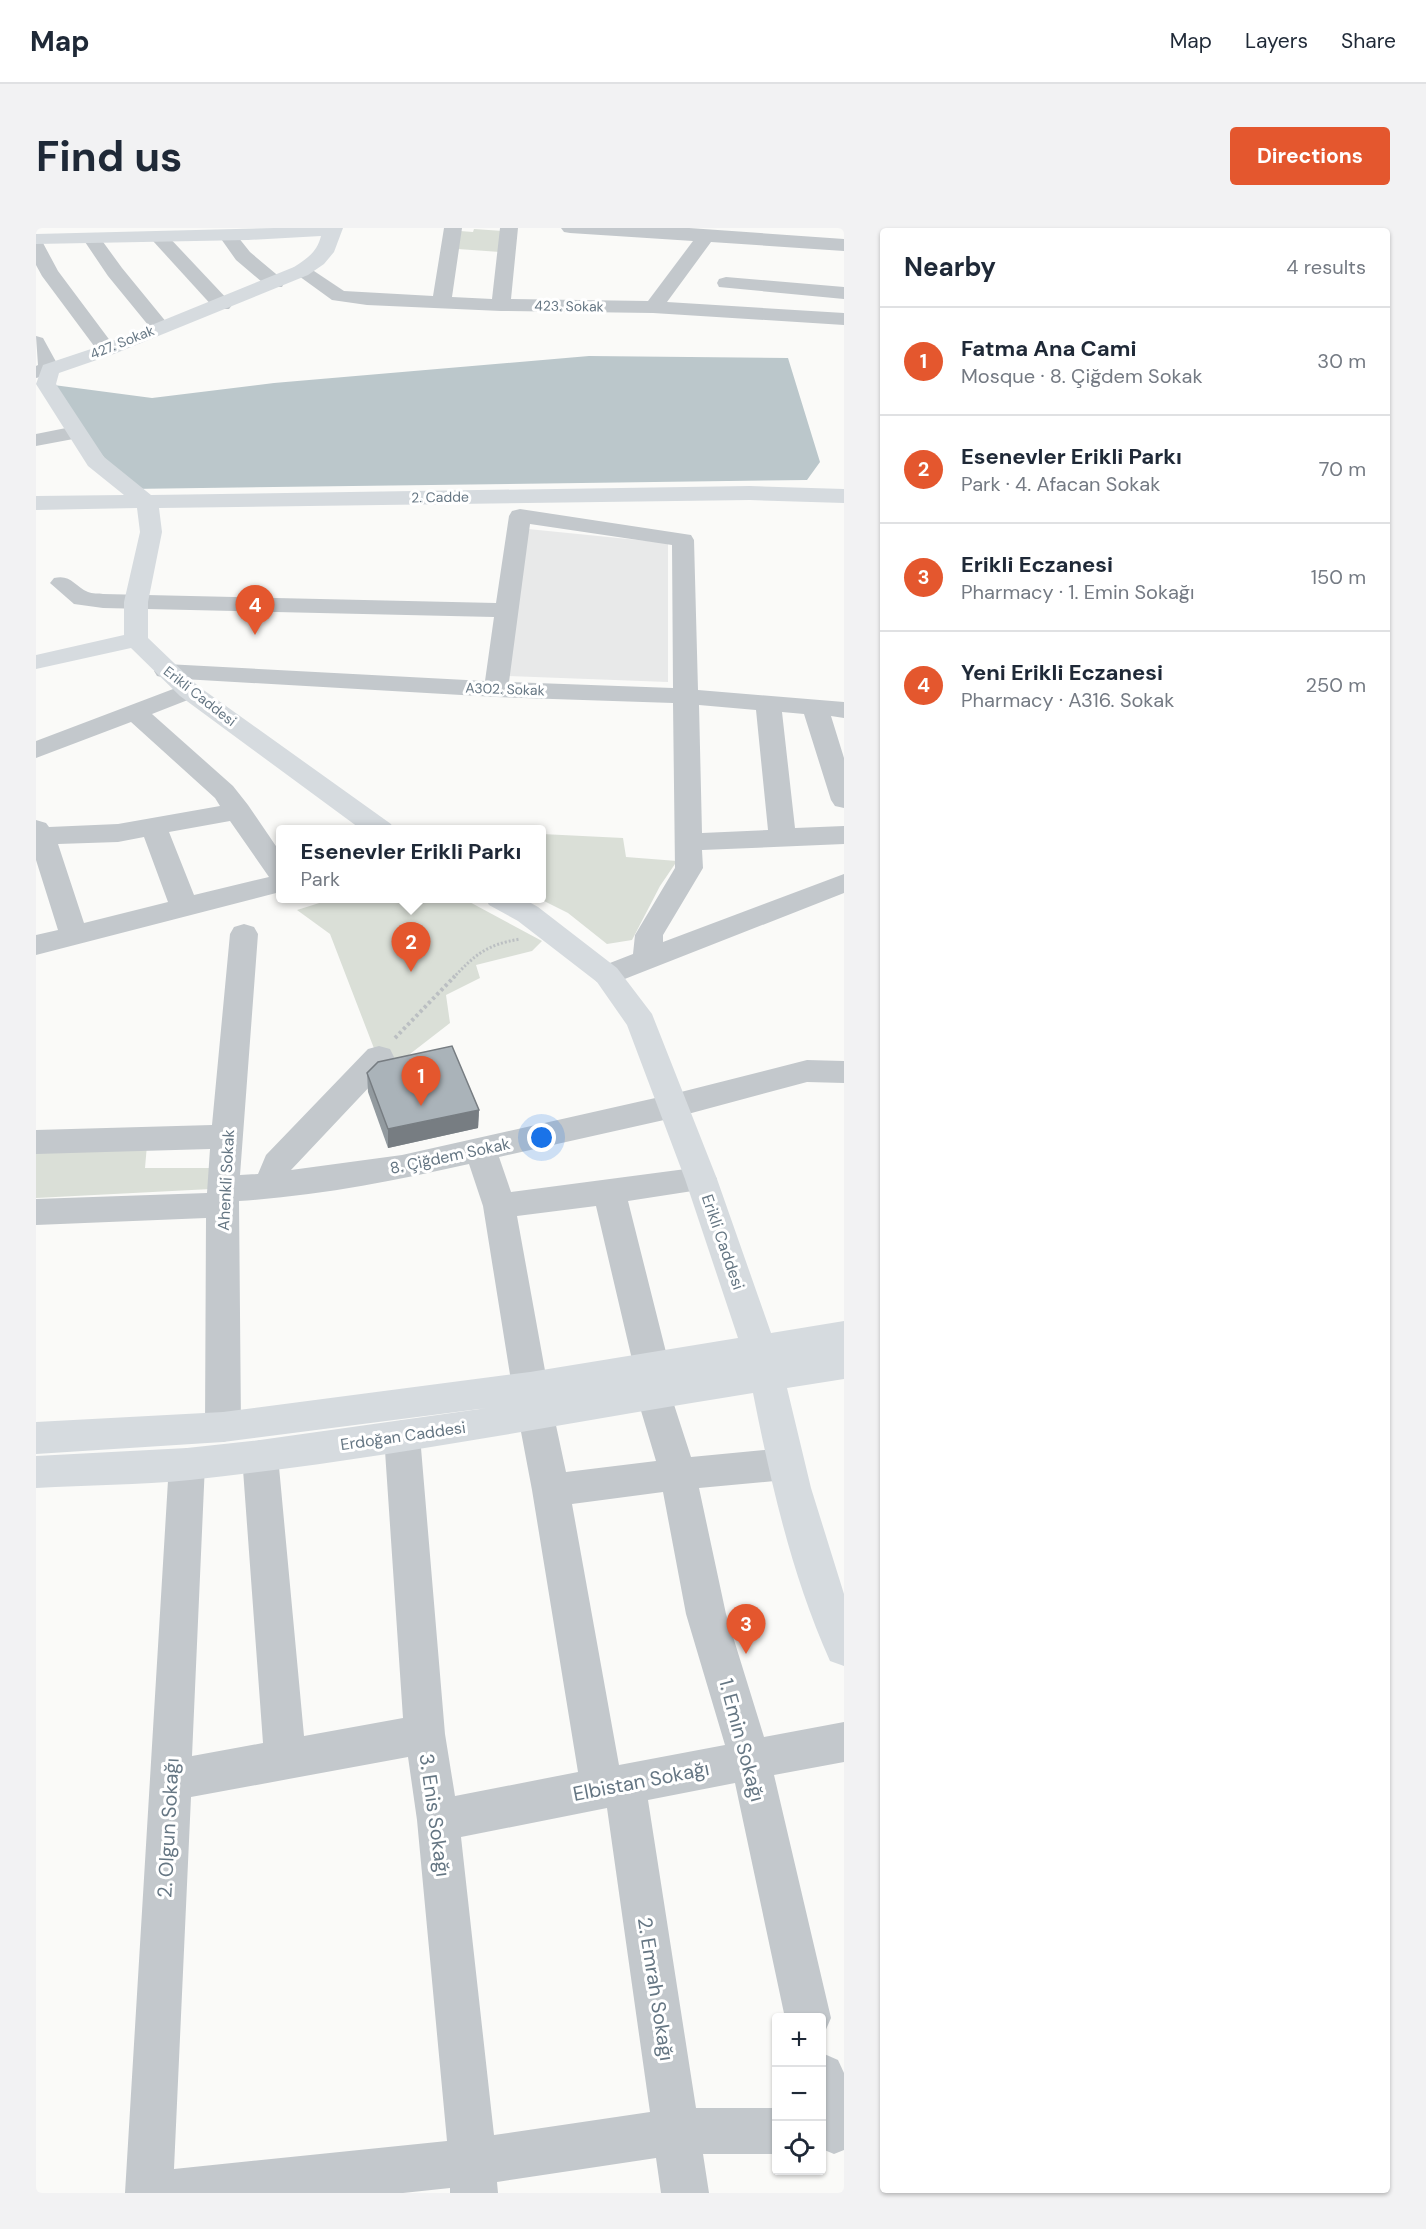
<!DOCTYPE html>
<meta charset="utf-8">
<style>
body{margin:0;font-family:"DM Sans",sans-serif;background:#f2f2f3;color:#1f2937}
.controls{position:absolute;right:18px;bottom:18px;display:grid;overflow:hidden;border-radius:6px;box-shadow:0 2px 4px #0004}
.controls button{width:54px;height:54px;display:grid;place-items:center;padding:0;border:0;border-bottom:2px solid #e0e1e3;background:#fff;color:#1f2937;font:30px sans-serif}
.you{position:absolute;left:506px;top:910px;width:21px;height:21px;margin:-15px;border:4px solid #fff;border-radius:50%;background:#1a73e8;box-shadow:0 0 0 9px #1a73e833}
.badge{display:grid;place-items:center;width:39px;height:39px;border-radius:50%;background:#e4572e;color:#fff;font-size:20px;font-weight:700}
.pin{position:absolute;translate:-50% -50px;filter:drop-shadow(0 2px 3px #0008)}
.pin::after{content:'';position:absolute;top:32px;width:21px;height:18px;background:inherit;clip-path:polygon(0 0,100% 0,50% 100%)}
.popup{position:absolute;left:240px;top:597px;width:270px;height:78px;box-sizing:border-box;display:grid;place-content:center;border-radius:6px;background:#fff;filter:drop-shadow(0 2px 4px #0005);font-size:20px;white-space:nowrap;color:#747a83}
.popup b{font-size:22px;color:#1f2937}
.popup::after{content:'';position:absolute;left:50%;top:100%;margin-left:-12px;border:12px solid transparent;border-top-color:#fff}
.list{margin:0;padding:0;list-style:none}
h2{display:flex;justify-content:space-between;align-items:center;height:78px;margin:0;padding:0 24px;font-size:26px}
h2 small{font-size:20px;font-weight:400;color:#747a83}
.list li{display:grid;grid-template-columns:39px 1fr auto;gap:18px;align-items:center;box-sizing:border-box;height:108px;padding:0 24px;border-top:2px solid #e0e1e3}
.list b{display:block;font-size:22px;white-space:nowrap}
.list p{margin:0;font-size:20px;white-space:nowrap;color:#747a83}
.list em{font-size:20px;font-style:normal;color:#747a83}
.icon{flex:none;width:33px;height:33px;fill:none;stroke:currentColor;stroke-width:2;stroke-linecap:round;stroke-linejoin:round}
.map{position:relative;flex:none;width:808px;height:1965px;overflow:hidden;border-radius:6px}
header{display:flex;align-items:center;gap:36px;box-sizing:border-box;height:84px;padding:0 30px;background:#fff;border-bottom:2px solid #e0e1e3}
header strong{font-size:28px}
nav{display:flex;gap:33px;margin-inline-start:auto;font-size:21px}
.intro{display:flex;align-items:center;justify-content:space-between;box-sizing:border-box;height:144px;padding:0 36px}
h1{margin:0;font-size:42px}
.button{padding:15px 27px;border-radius:6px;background:#e4572e;color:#fff;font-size:21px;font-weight:700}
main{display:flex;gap:36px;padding:0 36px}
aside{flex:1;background:#fff;border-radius:6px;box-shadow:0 2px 4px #0004}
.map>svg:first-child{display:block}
</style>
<header>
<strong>Map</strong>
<nav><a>Map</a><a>Layers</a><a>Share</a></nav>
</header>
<div class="intro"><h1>Find us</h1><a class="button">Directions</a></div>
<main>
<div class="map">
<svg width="808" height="1965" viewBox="0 0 808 1965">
<rect width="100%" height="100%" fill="#fafaf8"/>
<polygon fill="#e8e9e9" points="492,301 632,315 632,454 470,448"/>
<g fill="#dadfd7">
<polygon points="438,1 467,3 464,24 422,21 424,3 437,4"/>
<polygon points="506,606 587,610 590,629 641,633 624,658 596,712 571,716 532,685 504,671"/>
<polygon points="296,671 428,671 506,713 496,723 440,737 444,750 410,767 414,795 352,843 339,823 294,706 261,682"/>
<polygon points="111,917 109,940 176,940 175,961 0,970 0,920"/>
</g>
<polygon fill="#bbc7cb" points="553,128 752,130 784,234 771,252 93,261 10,156 116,170 238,155"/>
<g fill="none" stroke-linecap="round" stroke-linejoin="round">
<path stroke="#bbbfc2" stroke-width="3" stroke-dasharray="2 2" stroke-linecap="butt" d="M417,750C440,726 450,717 484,711"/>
<polyline stroke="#bbbfc2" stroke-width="4" stroke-dasharray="3 3" stroke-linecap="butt" points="359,810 419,748"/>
<g fill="#c3c8cc" fill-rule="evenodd">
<polygon points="408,0 426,0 416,69 456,71 464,0 482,0 475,71 612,73 657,13 534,5 528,4 525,0 653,0 808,11 808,23 675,14 631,74 808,85 808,97 617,85 465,83 331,77 296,72 256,43 258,39 272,39 308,63 397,68"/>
<polygon points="192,3 198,4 214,24 246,51 248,55 246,59 232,59 200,32 183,8 186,4"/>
<polygon points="123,4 129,5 193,73 196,77 193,81 179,81 117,13 114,9 117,5"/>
<polygon points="56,6 62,7 86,40 131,95 134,99 131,103 117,103 72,48 47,11 50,7"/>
<polygon points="0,13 7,15 22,43 78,118 81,122 78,126 64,126 6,48 0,37"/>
<polygon points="690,49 808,59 808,71 683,59 681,55 683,51"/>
<polygon points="0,108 7,110 24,141 21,145 0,150 0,138 2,137"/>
<polygon points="40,198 48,199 51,204 48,209 0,218 0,206"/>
<path d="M484,281L655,307L658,312L662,462L808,474V490L795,488L808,530V580L799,578L795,572L768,486L746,484L759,600L808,598V616L666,622L667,640L627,707V714L808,646V665L581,754L571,757L561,754L556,747L561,740L597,726L599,707L639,640L637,475L460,469L130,450L121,448L118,443L121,438L130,436L449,453L458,389L67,380L38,376L14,355L18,350C35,346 38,358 52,364C56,366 63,365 67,366L460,375L473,288L476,283ZM494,296L636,317L637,460L473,454ZM663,477L720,482L732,602L666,605Z"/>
<path d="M153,455L162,458L166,463L162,468L116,486L197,558L212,577L244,624V664L0,727V707L22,702L0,632V592L10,595L13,599L82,596L184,578L179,570L95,494L0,530V513ZM194,593L233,649L158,667L133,604ZM108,609L132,674L48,695L22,616L82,614Z"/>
<path d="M208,696L218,699L222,706L204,947L222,946L230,927L332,821L343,818L354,821L358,829L354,837L255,942L366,927L637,866L771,832L808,833V855L771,854L637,890L463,929L475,964L665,939L676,942L681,951L676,960L592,973L634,1140L629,1150L622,1152L631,1155L655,1229L749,1220L762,1225L767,1236L762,1247L749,1252L663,1260L690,1386L728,1509L808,1494V1534L738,1547L795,1790L788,1806L786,1807V1790H749L699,1555L612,1572L660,1880H740V1926H667L673,1965H625L620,1930L461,1954L462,1965H414V1960L367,1965H89L133,1236L138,1225L151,1220L164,1225L169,1236L156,1528L227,1515L206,1228L211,1217L224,1212L237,1217L242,1228L268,1508L367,1490L348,1208L353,1197L366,1192L379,1197L384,1208L409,1506L419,1568L542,1544L496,1262L482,1188L487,1177L500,1173L513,1177L518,1188L530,1244L620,1233L600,1166L605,1155L612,1153L603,1150L598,1140L560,978L481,988L512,1159L507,1170L494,1174L481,1170L476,1159L447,978L433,936C358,953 281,968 203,973L205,1199L200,1210L187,1214L174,1210L169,1199L170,990L0,997V971L171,965L174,921L0,926V902L176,897L194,706L198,699ZM627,1264L650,1386L689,1517L583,1537L536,1276ZM372,1529L381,1592L411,1913L138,1941L155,1569ZM571,1580L614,1884L458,1907L425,1609Z"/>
<polygon points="786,1825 802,1832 808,1845 808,1922 798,1926 786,1921"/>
</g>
<g fill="#d6dbdf" fill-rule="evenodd">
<path d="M238,0H307L298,24L288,36L272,47L78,126L23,145L20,156L68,229L115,267L714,258L808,261V275L714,272L123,280L126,304L112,374V410L162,458L355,596L358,602H326L144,468L95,420L0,441V427L88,407V374L104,304L101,280L0,282V268L88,267L52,238L0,156L7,137L64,118L258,39C272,30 281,24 285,8L212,12L0,16V6Z"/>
<path d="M449,670H486L502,679L581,740L616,786L681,951L735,1105L808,1093V1151L751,1160L775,1260L808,1366V1438L794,1433C756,1348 735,1256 717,1165C529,1195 343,1232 154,1252C103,1257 51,1257 0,1260V1228L151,1220L224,1212L451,1180L187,1214L0,1226V1194L187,1184L494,1144L702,1110L649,951L591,797L561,754L482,693L453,677Z"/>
</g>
</g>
<polygon fill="#929a9f" points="331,845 443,882 442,900 352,920 332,864"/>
<polygon fill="#777d82" points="443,882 442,900 352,920 352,901"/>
<polygon fill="#aab3b9" stroke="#777d82" stroke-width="1.5" points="416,818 443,882 352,901 331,845 342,834"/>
<g text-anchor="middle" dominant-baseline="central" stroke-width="6" stroke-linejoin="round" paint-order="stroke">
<g font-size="14" fill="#657683" stroke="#fff">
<text transform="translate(533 78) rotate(1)">423. Sokak</text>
<text transform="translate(86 114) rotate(-22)">427. Sokak</text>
<text transform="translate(404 269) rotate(-1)">2. Cadde</text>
<text transform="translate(469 461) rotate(2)">A302. Sokak</text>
<text transform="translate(164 468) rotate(38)">Erikli Caddesi</text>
</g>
<g font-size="16" fill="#657683" stroke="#fff">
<text transform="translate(414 928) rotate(-12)">8. Çiğdem Sokak</text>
<text transform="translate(190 952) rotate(-87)">Ahenkli Sokak</text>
<text transform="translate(687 1014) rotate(71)">Erikli Caddesi</text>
<text transform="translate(367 1208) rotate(-8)">Erdoğan Caddesi</text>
</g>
<g font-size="20" fill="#657683" stroke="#fff">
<text transform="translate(706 1512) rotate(75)">1. Emin Sokağı</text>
<text transform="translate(605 1553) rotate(-11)">Elbistan Sokağı</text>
<text transform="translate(399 1587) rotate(82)">3. Enis Sokağı</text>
<text transform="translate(132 1600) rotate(-87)">2. Olgun Sokağı</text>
<text transform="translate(620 1761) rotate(81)">2. Emrah Sokağı</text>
</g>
</g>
</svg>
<div class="controls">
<button>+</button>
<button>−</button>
<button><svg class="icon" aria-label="locate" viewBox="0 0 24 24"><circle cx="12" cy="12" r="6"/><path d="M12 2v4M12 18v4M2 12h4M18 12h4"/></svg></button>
</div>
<div class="you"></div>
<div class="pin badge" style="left:385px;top:878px">1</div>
<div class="pin badge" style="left:375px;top:744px">2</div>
<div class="popup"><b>Esenevler Erikli Parkı</b>Park</div>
<div class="pin badge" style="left:710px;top:1426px">3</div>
<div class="pin badge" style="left:219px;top:407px">4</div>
</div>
<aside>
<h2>Nearby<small>4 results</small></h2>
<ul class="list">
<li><span class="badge">1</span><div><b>Fatma Ana Cami</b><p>Mosque · 8. Çiğdem Sokak</p></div><em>30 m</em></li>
<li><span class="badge">2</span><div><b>Esenevler Erikli Parkı</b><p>Park · 4. Afacan Sokak</p></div><em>70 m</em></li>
<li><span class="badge">3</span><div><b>Erikli Eczanesi</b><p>Pharmacy · 1. Emin Sokağı</p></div><em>150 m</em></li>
<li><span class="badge">4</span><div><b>Yeni Erikli Eczanesi</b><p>Pharmacy · A316. Sokak</p></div><em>250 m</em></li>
</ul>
</aside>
</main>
